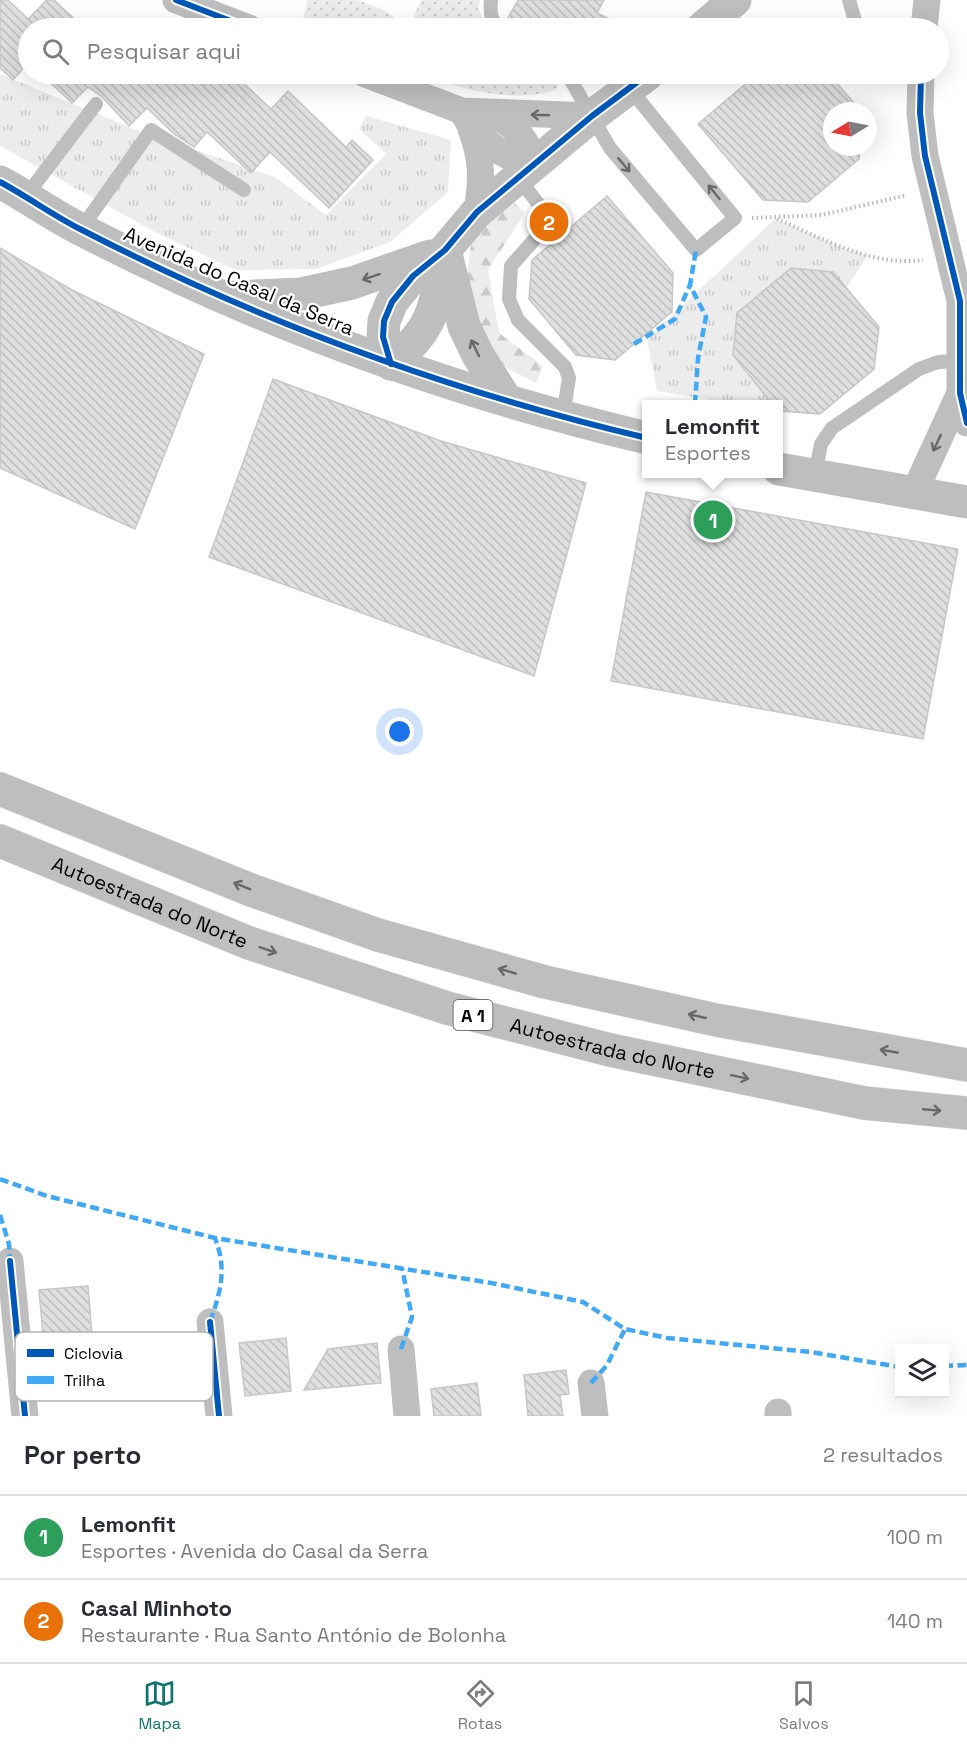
<!DOCTYPE html>
<html lang="pt">
<meta charset="utf-8">
<style>
body{margin:0;font-family:"Space Grotesk",sans-serif;background:#f2f2f3;color:#2b2b33}
.controls{position:absolute;right:18px;bottom:18px;display:grid;overflow:hidden;border-radius:0px;box-shadow:0 6px 24px #0002}
.controls button{width:54px;height:54px;display:grid;place-items:center;padding:0;border:0;border-bottom:2px solid #e1e1e2;background:#fff;color:#2b2b33;font:30px sans-serif}
.compass{position:absolute;left:823px;top:102px;width:54px;height:54px;border-radius:50%;background:#fff;box-shadow:0 6px 24px #0002;rotate:260deg}
.you{position:absolute;left:400px;top:732px;width:21px;height:21px;margin:-15px;border:4px solid #fff;border-radius:50%;background:#1a73e8;box-shadow:0 0 0 9px #1a73e833}
.badge{display:grid;place-items:center;width:39px;height:39px;border-radius:50%;background:#0f766e;color:#fff;font-size:20px;font-weight:700}
.pin{position:absolute;translate:-50% -50%;border:3px solid #fff;box-shadow:0 2px 6px #0006}
.popup{position:absolute;left:642px;top:400px;width:141px;height:78px;box-sizing:border-box;display:grid;place-content:center;border-radius:0px;background:#fff;filter:drop-shadow(0 2px 4px #0005);font-size:20px;white-space:nowrap;color:#7c7c81}
.popup b{font-size:22px;color:#2b2b33}
.popup::after{content:'';position:absolute;left:50%;top:100%;margin-left:-12px;border:12px solid transparent;border-top-color:#fff}
.list{margin:0;padding:0;list-style:none}
h2{display:flex;justify-content:space-between;align-items:center;height:78px;margin:0;padding:0 24px;font-size:26px}
h2 small{font-size:20px;font-weight:400;color:#7c7c81}
.list li{display:grid;grid-template-columns:39px 1fr auto;gap:18px;align-items:center;box-sizing:border-box;height:84px;padding:0 24px;border-top:2px solid #e1e1e2}
.list b{display:block;font-size:22px;white-space:nowrap}
.list p{margin:0;font-size:20px;white-space:nowrap;color:#7c7c81}
.list em{font-size:20px;font-style:normal;color:#7c7c81}
.icon{flex:none;width:33px;height:33px;fill:none;stroke:currentColor;stroke-width:2;stroke-linecap:round;stroke-linejoin:round}
.map{position:relative;flex:none;width:967px;height:1416px;overflow:hidden}
.search{position:absolute;background:#fff;box-shadow:0 6px 24px #0002;left:18px;right:18px;top:18px;height:66px;display:flex;align-items:center;gap:15px;box-sizing:border-box;padding:0 21px;border-radius:33px;color:#7c7c81;font-size:22px}
.sheet{height:246px;background:#fff}
nav{display:flex;justify-content:space-around;align-items:center;box-sizing:border-box;height:84px;border-top:2px solid #e1e1e2;background:#fff;font-size:16px;color:#7c7c81}
nav a{display:grid;justify-items:center;gap:3px}
nav .on{color:#0f766e}
.map>svg:first-child{display:block}
</style>
<div class="map">
<svg width="967" height="1416" viewBox="0 0 967 1416">
<defs>
<pattern id="grass-tufts" width="24" height="20" patternUnits="userSpaceOnUse" patternTransform="scale(1.5)"><rect width="24" height="20" fill="#ececec"/><path d="M3 7l-1-3M5 7V3M7 7l1-3M15 17l-1-3M17 17v-4M19 17l1-3" fill="none" stroke="#c9c9c9"/></pattern>
<pattern id="forest-firs" width="22" height="20" patternUnits="userSpaceOnUse" patternTransform="scale(1.5)"><rect width="22" height="20" fill="#ececec"/><path d="M5 1l3.5 6h-7zM16 11l3.5 6h-7z" fill="#c9c9c9"/></pattern>
<pattern id="park-dots" width="8" height="8" patternUnits="userSpaceOnUse" patternTransform="scale(1.5)"><rect width="8" height="8" fill="#ececec"/><path d="M2 2h.1M6 6h.1" fill="none" stroke="#c9c9c9" stroke-width="1.8" stroke-linecap="round"/></pattern>
<pattern id="building-back-hatch" width="6" height="6" patternUnits="userSpaceOnUse" patternTransform="scale(1.5)"><rect width="6" height="6" fill="#dfdfdf"/><path d="M-1 5l2 2M0 0l6 6M5-1l2 2" fill="none" stroke="#bebebe"/></pattern>
</defs>
<rect width="100%" height="100%" fill="#fff"/>
<g fill="url(#grass-tufts)">
<polygon points="0,74 139,131 275,177 326,215 386,154 359,129 366,116 451,140 448,192 390,242 316,269 236,270 155,232 0,146"/>
<polygon points="775,219 848,250 868,255 770,404 737,404 657,391 647,339"/>
</g>
<polygon fill="url(#forest-firs)" points="506,195 525,213 488,270 499,333 543,366 536,383 507,368 482,343 466,284 472,235"/>
<g fill="url(#park-dots)">
<polygon points="304,0 358,0 385,11 409,27 421,0 480,0 478,8 487,28 313,28 302,24 307,1"/>
<path d="M424,74H546L558,83L556,90C511,103 466,91 424,74Z"/>
</g>
<g fill="url(#building-back-hatch)" stroke="#c7c7c7" stroke-width="1.5">
<polygon points="0,0 8,0 28,19 47,0 54,0 84,28 28,28 28,63 13,80 0,68"/>
<polygon points="518,0 604,0 597,13 628,28 528,28 508,18"/>
<polygon points="41,74 190,74 204,86 216,74 234,74 271,109 288,91 346,147 352,140 373,160 329,208 270,152 251,173 207,132 194,147 174,134 147,108 129,126 102,97 88,87 72,103"/>
<polygon points="757,74 829,74 861,111 832,111 832,147 860,147 859,159 808,202 763,200 698,124"/>
<polygon points="607,196 673,273 672,312 615,360 576,355 529,299 532,260"/>
<polygon points="0,248 72,290 204,354 135,529 0,468"/>
<polygon points="791,268 833,272 879,327 874,369 820,414 779,411 779,405 773,405 733,355 737,313"/>
<polygon points="273,379 441,441 586,483 534,676 209,557"/>
<polygon points="646,492 958,549 923,739 611,681"/>
<polygon points="88,1286 93,1349 66,1351 66,1356 45,1358 39,1290"/>
<polygon points="286,1338 291,1391 245,1396 239,1343"/>
<polygon points="377,1343 381,1383 304,1390 328,1349"/>
<polygon points="566,1370 569,1394 560,1395 563,1416 528,1416 524,1375"/>
<polygon points="477,1383 481,1416 434,1416 431,1389"/>
</g>
<g fill="none" stroke-linecap="round" stroke-linejoin="round">
<g stroke="#dbdbdb" stroke-width="34">
<g id="motorway">
<polyline points="0,789 251,890 378,935 545,982 716,1020 967,1065"/>
<path id="s1" d="M0,841L249,943L447,1008L610,1050L864,1103L967,1113"/>
</g>
</g>
<g stroke="#b9b9b9" stroke-width="4" stroke-dasharray="1.5 3" stroke-linecap="butt">
<polyline points="752,218 822,215 907,195"/>
<path d="M777,219C822,238 872,267 923,260"/>
</g>
<g stroke="#bebebe" stroke-width="14">
<path d="M491,0C490,11 490,21 500,28"/>
<polyline points="849,0 857,28"/>
<polyline points="564,74 569,77 610,148 696,250 735,218 630,89"/>
<polyline points="519,179 540,206 546,222 541,232 511,266 509,299 518,320 565,367 569,378 563,416"/>
<polyline points="26,196 96,104"/>
<polyline points="81,229 151,130 244,190"/>
<polyline points="815,475 821,444 832,428 919,369 938,362 961,361"/>
</g>
<g stroke="#bebebe" stroke-width="27">
<polyline points="176,0 249,28"/>
<polyline points="924,28 927,0"/>
<polyline points="365,74 462,111 592,116"/>
<polyline points="921,74 920,113 925,156 960,301 960,393 967,423"/>
<path d="M462,111C478,142 502,156 535,166"/>
<path d="M489,113C516,125 527,138 535,166"/>
<path d="M471,129C483,161 482,179 477,212"/>
<polyline points="914,493 960,393"/>
<polyline points="10,1261 25,1416"/>
<polyline points="210,1322 219,1416"/>
<polyline points="401,1349 407,1416"/>
<polyline points="591,1383 595,1416"/>
<polyline points="778,1412 778,1416"/>
</g>
<g stroke="#bebebe" stroke-width="33">
<polyline points="702,28 735,0"/>
<path d="M0,182C28,197 54,216 82,230C260,322 452,392 647,438"/>
<polyline points="445,250 464,326 478,355 505,398"/>
<polyline points="235,297 301,294 352,283 430,256"/>
<polyline points="391,364 383,337 384,321 392,302 413,276 445,250 477,212 592,116 648,74"/>
<path d="M391,364C431,329 434,314 443,263"/>
<polyline points="779,469 967,502"/>
</g>
<use href="#motorway" stroke="#bebebe" stroke-width="33"/>
<g stroke="#3fa9f5" stroke-width="4.5" stroke-dasharray="9 4.5" stroke-linecap="butt">
<polyline points="634,344 675,319 690,285"/>
<polyline points="695,404 698,358 706,317 690,285 696,250"/>
<polyline points="0,1179 47,1196 215,1238 491,1283 583,1302 625,1329 667,1338 811,1352 900,1367"/>
<polyline points="0,1215 9,1244 10,1261"/>
<path d="M210,1322C221,1291 227,1269 215,1238"/>
<polyline points="401,1349 412,1317 402,1268"/>
<polyline points="944,1366 967,1365"/>
<polyline points="591,1383 607,1365 625,1329"/>
</g>
<g stroke="#fff" stroke-width="10">
<g id="cycleway">
<polyline points="176,0 249,28"/>
<polyline points="921,74 920,113 925,156 960,301 960,393 967,423"/>
<path d="M0,182C28,197 54,216 82,230C260,322 452,392 647,438"/>
<polyline points="391,364 383,337 384,321 392,302 413,276 445,250 477,212 592,116 648,74"/>
<polyline points="10,1261 25,1416"/>
<polyline points="210,1322 219,1416"/>
</g>
</g>
<use href="#cycleway" stroke="#0057b8" stroke-width="6"/>
</g>
<defs><path id="oneway-shaft" d="M-6 0H5M1.5-3L5.5 0L1.5 3" fill="none" stroke-width="1.6" stroke-linecap="round" stroke-linejoin="round" transform="scale(1.5)"/></defs>
<g stroke="#686868">
<use href="#oneway-shaft" transform="translate(540 115) rotate(-178)"/>
<use href="#oneway-shaft" transform="translate(624 165) rotate(50)"/>
<use href="#oneway-shaft" transform="translate(714 192) rotate(-129)"/>
<use href="#oneway-shaft" transform="translate(371 277) rotate(161)"/>
<use href="#oneway-shaft" transform="translate(475 348) rotate(-116)"/>
<use href="#oneway-shaft" transform="translate(937 443) rotate(115)"/>
<use href="#oneway-shaft" transform="translate(242 886) rotate(-158)"/>
<use href="#oneway-shaft" transform="translate(268 950) rotate(18)"/>
<use href="#oneway-shaft" transform="translate(507 971) rotate(-164)"/>
<use href="#oneway-shaft" transform="translate(697 1016) rotate(-167)"/>
<use href="#oneway-shaft" transform="translate(889 1051) rotate(-170)"/>
<use href="#oneway-shaft" transform="translate(740 1077) rotate(12)"/>
<use href="#oneway-shaft" transform="translate(932 1110) rotate(5)"/>
</g>
<g text-anchor="middle" dominant-baseline="central" stroke-width="4.5" stroke-linejoin="round" paint-order="stroke">
<rect fill="#fff" stroke="#4c4c4c" stroke-width="1.5" x="453.5" y="1000" width="39" height="30" rx="4.5"/>
<g font-size="18" font-weight="bold" fill="#000">
<text x="473" y="1015">A 1</text>
</g>
<g font-size="20" fill="#000" stroke="#fff">
<text transform="translate(239 281) rotate(23)">Avenida do Casal da Serra</text>
<text stroke="none"><textPath href="#s1" startOffset="162">Autoestrada do Norte</textPath></text>
<text stroke="none"><textPath href="#s1" startOffset="648">Autoestrada do Norte</textPath></text>
</g>
</g>
<rect x="15" y="1332" width="198" height="69" rx="9" fill="#fff" stroke="#b2b2b2" stroke-width="1.5"/>
<rect x="27" y="1349" width="27" height="8" fill="#0057b8"/>
<rect x="27" y="1376" width="27" height="8" fill="#3fa9f5"/>
<g font-size="16" fill="#000">
<text x="64" y="1359">Ciclovia</text>
<text x="64" y="1386">Trilha</text>
</g>
</svg>
<div class="controls">
<button><svg class="icon" aria-label="layers" viewBox="0 0 24 24"><path d="M12 4l9 5-9 5-9-5zM3 14l9 5 9-5"/></svg></button>
</div>
<svg class="compass" viewBox="-18 -18 36 36"><path d="M0-13l5 13h-10z" fill="#e53935"/><path d="M0 13l5-13h-10z" fill="#7c7c81"/></svg>
<div class="you"></div>
<div class="pin badge" style="left:713px;top:520px;background:#2e9e5b">1</div>
<div class="popup"><b>Lemonfit</b>Esportes</div>
<div class="pin badge" style="left:549px;top:222px;background:#e8710a">2</div>
<div class="search"><svg class="icon" aria-label="search" viewBox="0 0 24 24"><circle cx="10" cy="10" r="6"/><path d="M15 15l6 6"/></svg>Pesquisar aqui</div>
</div>
<section class="sheet">
<h2>Por perto<small>2 resultados</small></h2>
<ul class="list">
<li><span class="badge" style="background:#2e9e5b">1</span><div><b>Lemonfit</b><p>Esportes · Avenida do Casal da Serra</p></div><em>100 m</em></li>
<li><span class="badge" style="background:#e8710a">2</span><div><b>Casal Minhoto</b><p>Restaurante · Rua Santo António de Bolonha</p></div><em>140 m</em></li>
</ul>
</section>
<nav>
<a class="on"><svg class="icon" aria-label="map" viewBox="0 0 24 24"><path d="M3 6l6-2 6 2 6-2v14l-6 2-6-2-6 2zM9 4v14M15 6v14"/></svg>Mapa</a>
<a><svg class="icon" aria-label="directions" viewBox="0 0 24 24"><path d="M12 3l9 9-9 9-9-9zM9 14v-3h6M13 9l2 2-2 2"/></svg>Rotas</a>
<a><svg class="icon" aria-label="saved" viewBox="0 0 24 24"><path d="M7 4h10v16l-5-4-5 4z"/></svg>Salvos</a>
</nav>
